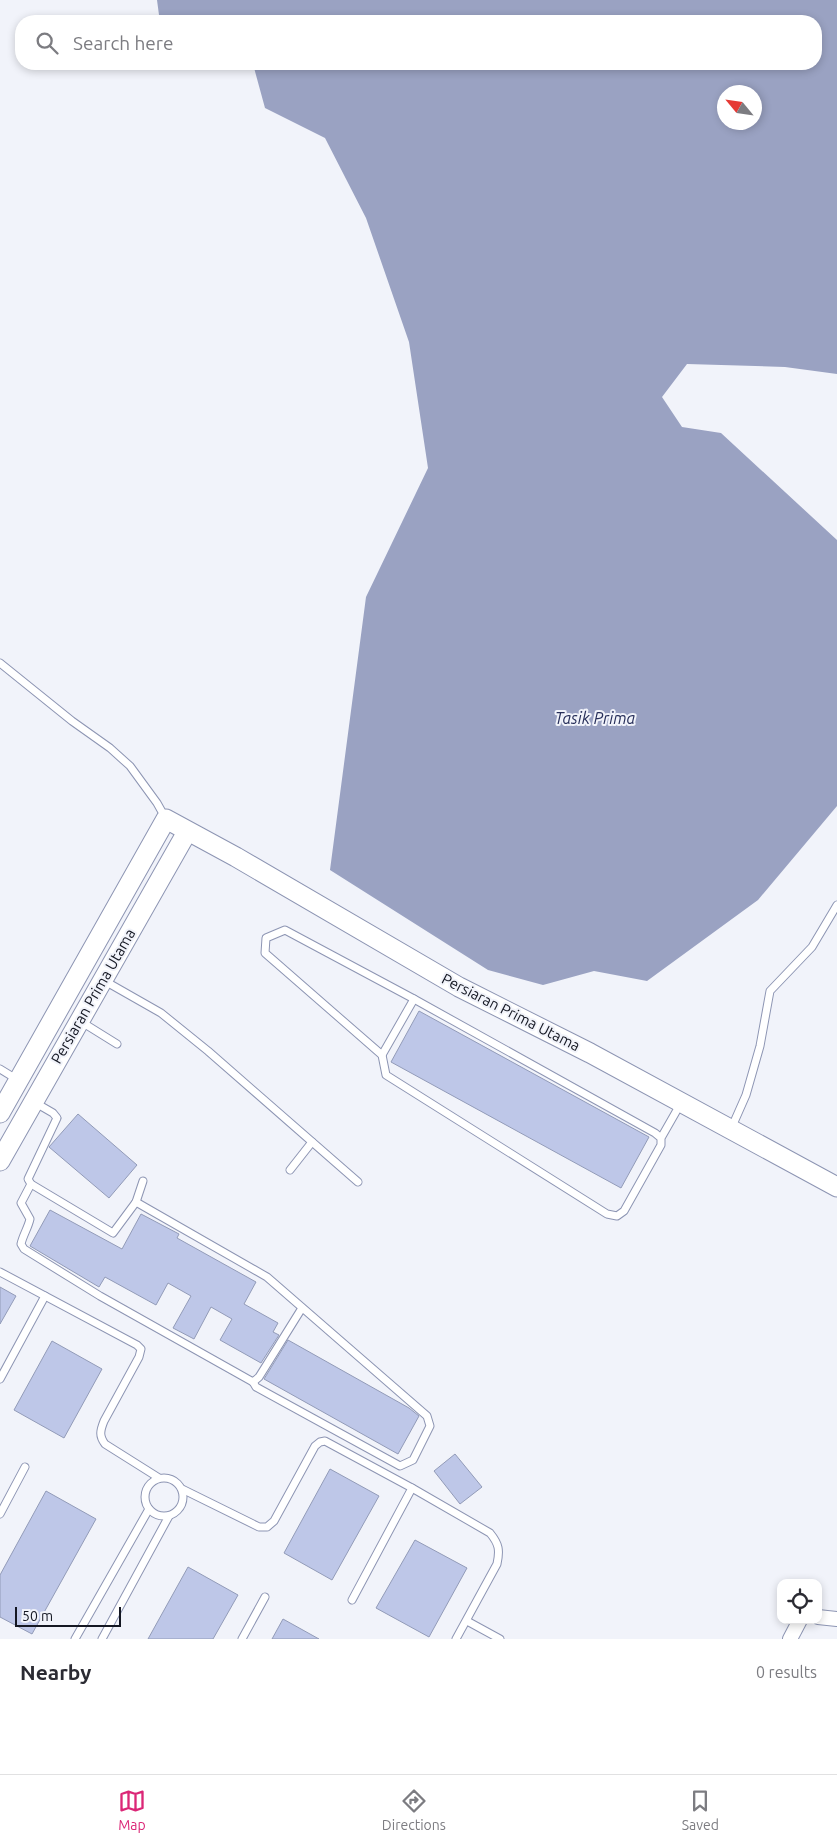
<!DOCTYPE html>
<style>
body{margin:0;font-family:Ubuntu,sans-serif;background:#f2f2f3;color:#2b2b33}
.controls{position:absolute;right:15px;bottom:15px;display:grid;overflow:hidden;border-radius:10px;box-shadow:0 2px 8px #0003}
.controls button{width:45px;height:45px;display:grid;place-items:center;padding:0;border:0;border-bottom:1px solid #e1e1e2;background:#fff;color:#2b2b33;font:25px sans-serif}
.compass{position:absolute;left:717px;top:85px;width:45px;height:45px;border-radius:50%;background:#fff;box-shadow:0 2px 8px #0003;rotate:299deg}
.scale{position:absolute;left:15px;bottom:12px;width:106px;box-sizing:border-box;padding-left:5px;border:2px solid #141722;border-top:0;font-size:14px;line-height:18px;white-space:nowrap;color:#141722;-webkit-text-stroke:4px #f1f3fa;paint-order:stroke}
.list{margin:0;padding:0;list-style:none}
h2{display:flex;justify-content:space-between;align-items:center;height:65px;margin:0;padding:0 20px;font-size:21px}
h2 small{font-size:16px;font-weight:400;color:#7c7c81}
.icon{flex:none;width:28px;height:28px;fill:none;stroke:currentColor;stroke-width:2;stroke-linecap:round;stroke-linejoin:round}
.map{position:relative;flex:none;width:837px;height:1639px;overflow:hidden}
.search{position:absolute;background:#fff;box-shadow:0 2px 8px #0003;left:15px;right:15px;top:15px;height:55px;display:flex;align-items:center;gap:12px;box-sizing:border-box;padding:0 18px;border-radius:20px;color:#7c7c81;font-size:19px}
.sheet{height:135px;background:#fff}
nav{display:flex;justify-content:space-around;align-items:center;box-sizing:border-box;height:70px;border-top:1px solid #e1e1e2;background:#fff;font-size:14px;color:#7c7c81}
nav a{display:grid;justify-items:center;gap:2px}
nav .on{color:#db2777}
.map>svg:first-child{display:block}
</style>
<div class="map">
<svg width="837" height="1639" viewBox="0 0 837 1639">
<rect width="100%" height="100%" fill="#f1f3fa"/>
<path fill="#9aa2c2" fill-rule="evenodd" d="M157,0H837V374L785,367L687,364L662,397L682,427L721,433L837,540V806L758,900L647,981L594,971L543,985L488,970L330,870L366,597L428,468L409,342L366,218L325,138L265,108L253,64H816V21H197L159,15ZM724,92H754V122H724Z"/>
<g fill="#bec7e8" stroke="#929bb8">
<polygon points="419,1011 649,1137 621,1188 391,1062"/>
<polygon points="78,1114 137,1165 109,1198 49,1147"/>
<polygon points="50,1210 122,1249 141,1214 179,1234 177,1238 256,1282 244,1304 278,1323 273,1332 279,1335 261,1363 220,1340 232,1319 211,1307 194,1339 173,1328 191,1296 168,1283 156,1305 105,1277 99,1287 30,1246"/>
<polygon points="0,1287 16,1296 0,1324"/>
<polygon points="288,1340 409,1408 419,1416 398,1454 264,1379"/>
<polygon points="52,1341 102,1369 64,1438 14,1410"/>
<polygon points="455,1454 482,1487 460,1504 434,1471"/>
<polygon points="330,1469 379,1496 332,1580 284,1553"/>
<polygon points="46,1491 96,1519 32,1634 0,1617 0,1575"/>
<polygon points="415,1540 467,1568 429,1637 376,1608"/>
<polygon points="188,1567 238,1595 213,1639 148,1639"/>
<polygon points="283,1619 319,1639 272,1639"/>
</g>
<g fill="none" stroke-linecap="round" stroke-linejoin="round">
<g stroke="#8d95b3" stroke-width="9">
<g id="service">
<polyline points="0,663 72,721 110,748 130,766 157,803 166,819"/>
<polyline points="103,980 161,1013 208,1051 358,1182"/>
<polyline points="80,1021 117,1044"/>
<polyline points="382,1055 414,999"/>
<polyline points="0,1069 18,1080"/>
<polyline points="34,1102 53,1113 57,1118 28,1179 31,1184 113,1233 136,1202 143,1181"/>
<polyline points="731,1129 746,1095 760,1046 770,991 812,947 837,905"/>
<polyline points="661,1138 655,1133 414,999 285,930 266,938 265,953 382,1055 386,1075 607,1214 617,1216 624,1211 661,1145 661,1138 681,1103"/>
<polyline points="290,1170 312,1142"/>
<path d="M31,1184L21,1203L30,1219C28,1228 23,1235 21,1244L24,1249L100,1296L253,1382L259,1377L302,1308"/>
<polyline points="136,1202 267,1277 427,1416 430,1426 413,1460 400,1466 256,1387 253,1382"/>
<path d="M0,1272L137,1345L141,1349L139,1357L104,1421C100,1431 99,1436 105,1444L159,1478"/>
<polyline points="0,1379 45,1296"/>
<circle cx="164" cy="1497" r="19"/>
<path d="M412,1488L490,1533C499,1544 500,1550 497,1564L456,1639"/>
<polyline points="182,1489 259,1527 267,1527 274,1521 315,1446 320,1442 325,1441 412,1488 352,1600"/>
<polyline points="0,1514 25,1467"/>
<polyline points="467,1621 500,1639"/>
<polyline points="75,1639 149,1509"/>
<polyline points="102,1639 169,1516"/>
<polyline points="242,1639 265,1597"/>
</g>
</g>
<g stroke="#8d95b3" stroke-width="16">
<g id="minor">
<polyline points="818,1617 837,1619"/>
<polyline points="790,1639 800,1620"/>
</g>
</g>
<g stroke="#8d95b3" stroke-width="21">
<g id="secondary">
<polyline points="0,1113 166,819 236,857 459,987 590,1053 837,1187"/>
<polyline points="0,1161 187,832"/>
</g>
</g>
<use href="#service" stroke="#fff" stroke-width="7"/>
<use href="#minor" stroke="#fff" stroke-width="14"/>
<use href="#secondary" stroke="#fff" stroke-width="19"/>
</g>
<g text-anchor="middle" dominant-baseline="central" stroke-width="4" stroke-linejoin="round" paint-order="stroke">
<g font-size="15" fill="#141722" stroke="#f1f3fa">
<text transform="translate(93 996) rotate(-60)">Persiaran Prima Utama</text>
<text transform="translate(511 1012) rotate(27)">Persiaran Prima Utama</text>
</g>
<g font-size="16" font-style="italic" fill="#262e59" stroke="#f1f3fa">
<text x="595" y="718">Tasik Prima</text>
</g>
</g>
</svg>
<div class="controls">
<button><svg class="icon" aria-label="locate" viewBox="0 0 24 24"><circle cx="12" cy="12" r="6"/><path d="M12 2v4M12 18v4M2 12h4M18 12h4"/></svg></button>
</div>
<svg class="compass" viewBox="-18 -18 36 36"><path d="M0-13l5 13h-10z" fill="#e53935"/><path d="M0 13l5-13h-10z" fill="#7c7c81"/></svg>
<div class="scale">50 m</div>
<div class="search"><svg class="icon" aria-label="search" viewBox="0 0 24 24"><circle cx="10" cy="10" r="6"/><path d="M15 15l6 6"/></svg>Search here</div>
</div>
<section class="sheet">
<h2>Nearby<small>0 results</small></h2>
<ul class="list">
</ul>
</section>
<nav>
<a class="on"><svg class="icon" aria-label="map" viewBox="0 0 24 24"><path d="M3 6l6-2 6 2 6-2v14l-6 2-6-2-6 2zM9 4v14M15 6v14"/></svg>Map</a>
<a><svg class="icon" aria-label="directions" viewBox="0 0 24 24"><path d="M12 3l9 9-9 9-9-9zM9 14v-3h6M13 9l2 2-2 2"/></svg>Directions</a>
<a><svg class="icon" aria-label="saved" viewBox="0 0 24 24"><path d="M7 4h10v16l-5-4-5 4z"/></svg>Saved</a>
</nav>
